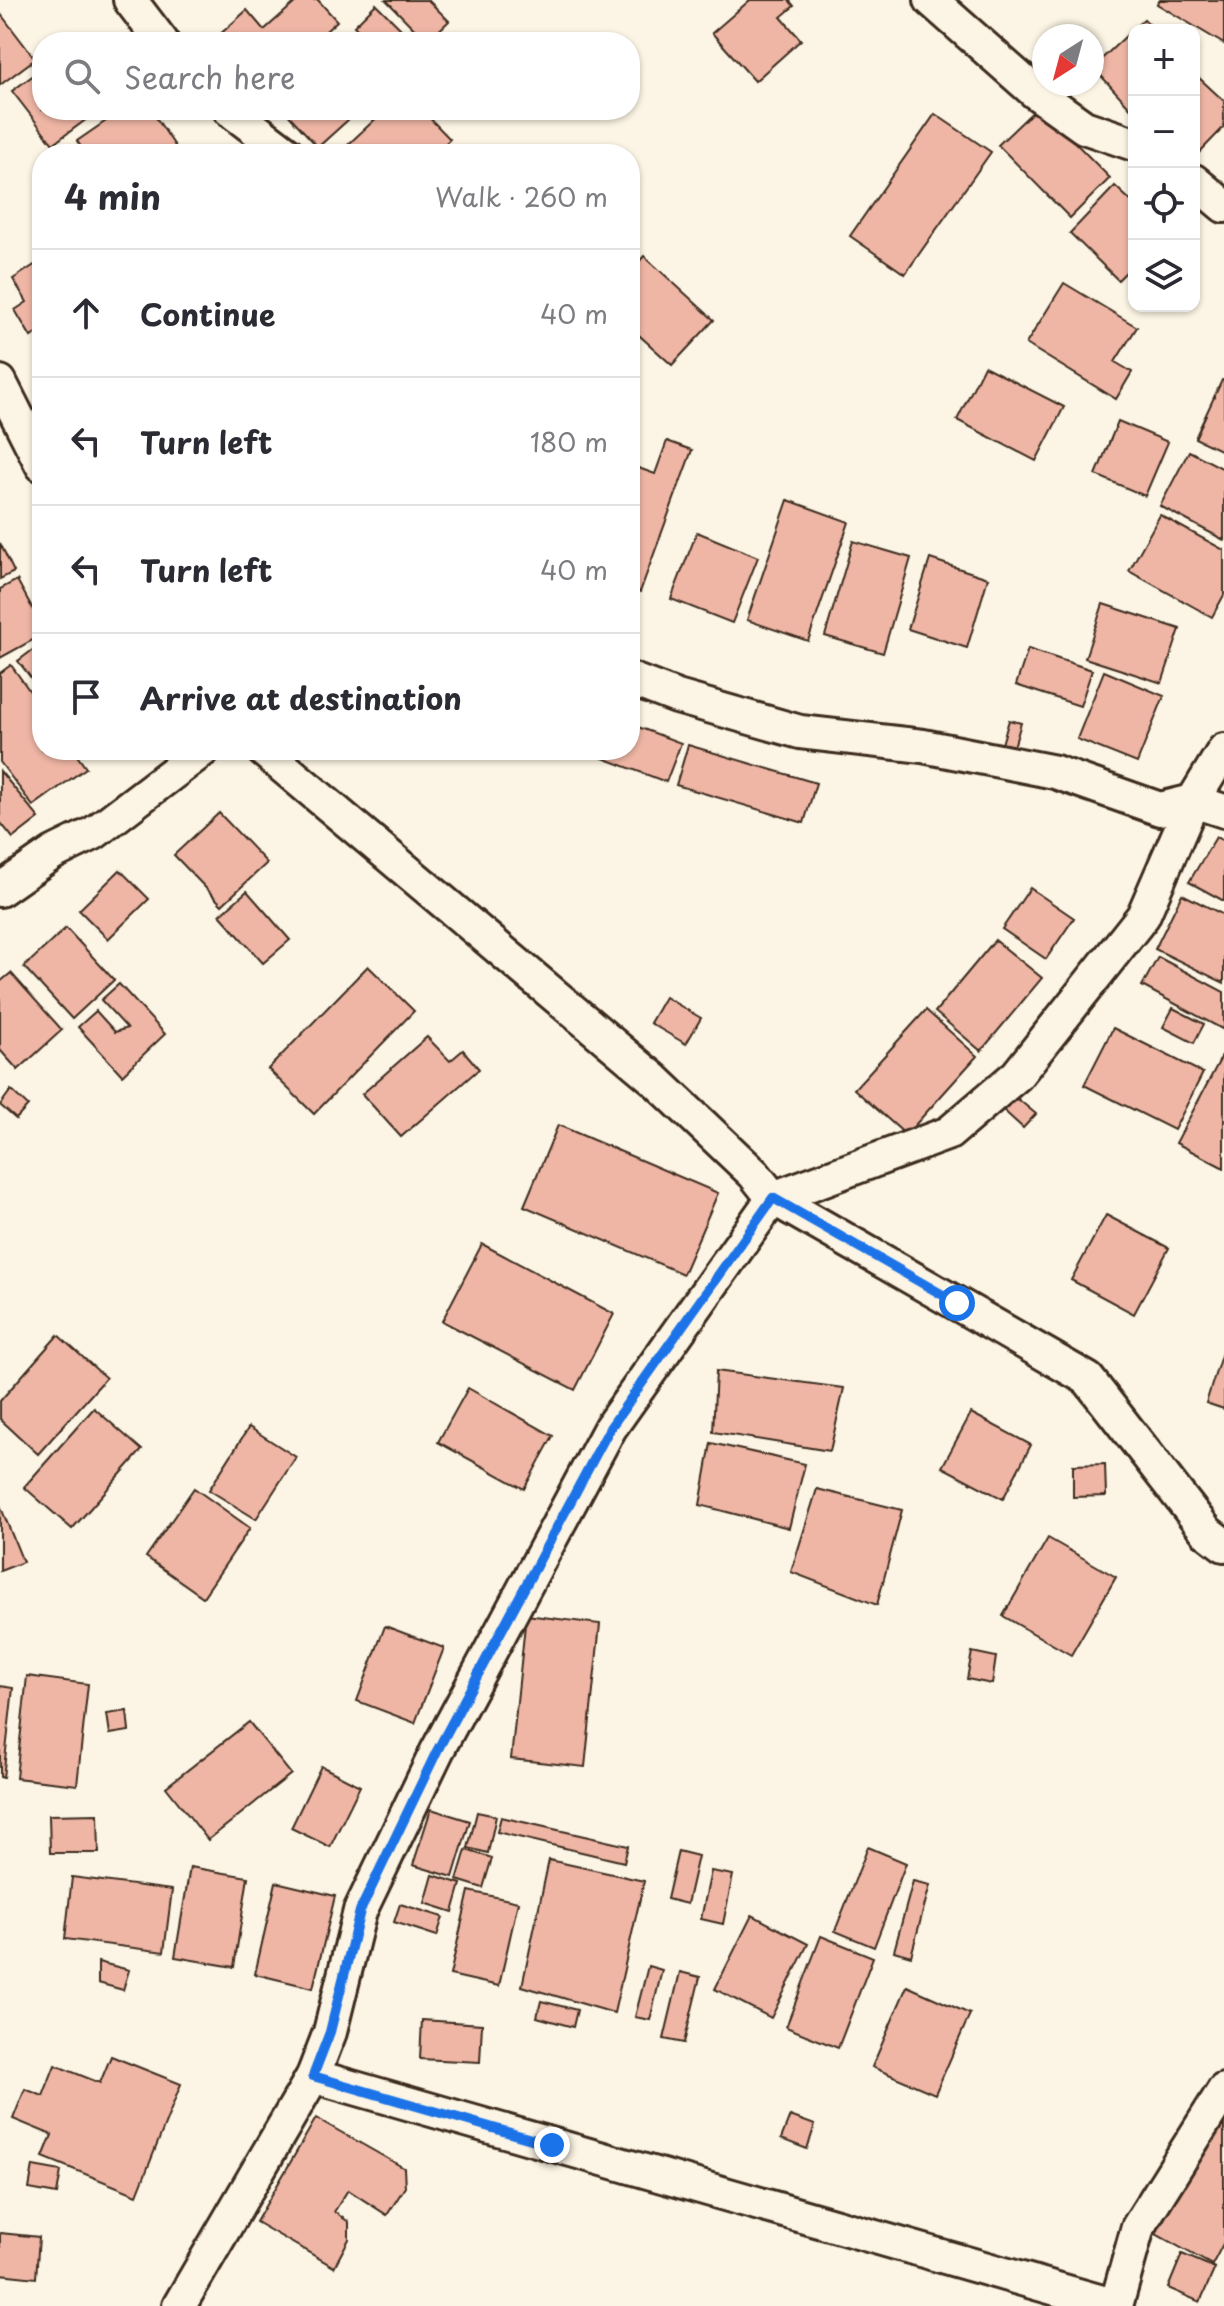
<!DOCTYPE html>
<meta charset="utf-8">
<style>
body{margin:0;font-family:"Playpen Sans",sans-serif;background:#f7f7f7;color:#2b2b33}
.controls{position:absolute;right:24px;top:24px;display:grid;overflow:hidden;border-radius:16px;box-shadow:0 2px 6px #0004}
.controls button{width:72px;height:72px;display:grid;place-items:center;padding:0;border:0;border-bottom:2px solid #e1e1e2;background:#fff;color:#2b2b33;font:40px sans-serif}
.compass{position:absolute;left:1032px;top:24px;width:72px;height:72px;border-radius:50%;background:#fff;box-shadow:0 2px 6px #0004;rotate:216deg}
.stop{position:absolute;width:24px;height:24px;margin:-18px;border:6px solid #1a73e8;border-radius:50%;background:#fff}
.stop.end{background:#1a73e8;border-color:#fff;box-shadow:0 2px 8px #0008}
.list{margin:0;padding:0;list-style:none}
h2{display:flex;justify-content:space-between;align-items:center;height:104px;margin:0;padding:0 32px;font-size:34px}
h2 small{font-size:26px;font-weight:400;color:#7c7c81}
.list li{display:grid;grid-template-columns:52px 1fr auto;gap:24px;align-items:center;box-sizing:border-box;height:128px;padding:0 32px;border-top:2px solid #e1e1e2}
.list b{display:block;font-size:30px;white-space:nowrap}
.list em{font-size:26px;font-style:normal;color:#7c7c81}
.icon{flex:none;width:44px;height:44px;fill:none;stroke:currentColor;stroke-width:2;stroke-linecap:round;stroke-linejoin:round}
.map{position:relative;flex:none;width:1224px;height:2306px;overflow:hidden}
.search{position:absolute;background:#fff;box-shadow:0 2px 6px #0004;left:32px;top:32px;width:608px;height:88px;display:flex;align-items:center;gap:20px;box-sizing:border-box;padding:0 28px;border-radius:32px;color:#7c7c81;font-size:30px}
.panel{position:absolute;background:#fff;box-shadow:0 2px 6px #0004;left:32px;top:144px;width:608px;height:616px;border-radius:32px}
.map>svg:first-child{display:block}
</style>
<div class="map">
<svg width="1224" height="2306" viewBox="0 0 1224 2306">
<rect width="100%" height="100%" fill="#fcf5e5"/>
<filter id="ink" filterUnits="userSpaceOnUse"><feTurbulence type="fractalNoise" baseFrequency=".0125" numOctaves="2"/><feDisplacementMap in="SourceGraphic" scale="16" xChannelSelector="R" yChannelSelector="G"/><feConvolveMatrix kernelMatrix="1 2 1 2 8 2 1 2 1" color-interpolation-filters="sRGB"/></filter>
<g filter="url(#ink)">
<g fill="#efb6a5" stroke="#3b2a1e" stroke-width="2">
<polygon points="298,0 318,0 337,21 314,42 219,42 216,38 247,10 264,30"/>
<polygon points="386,0 428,0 449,21 427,42"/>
<polygon points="750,0 789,0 794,6 781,17 801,40 755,81 712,33"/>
<polygon points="1160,0 1224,0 1224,44 1157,4"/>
<polygon points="376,4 414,42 370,42 354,26"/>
<polygon points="0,13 35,59 0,85"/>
<polygon points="1144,19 1155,30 1134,30 1134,112 1093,67"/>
<polygon points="42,69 42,110 99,110 53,144 12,91"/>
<polygon points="1197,76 1224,101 1224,127 1194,158 1194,79"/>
<polygon points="1039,106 1110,178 1070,218 998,145"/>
<polygon points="122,110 151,110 179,152 86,154 77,141"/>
<polygon points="284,110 359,110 318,147"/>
<polygon points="385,110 422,110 450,139 435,154 338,154"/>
<polygon points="935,114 991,152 905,274 850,236"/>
<polygon points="1115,186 1134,204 1134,264 1118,280 1070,233"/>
<polygon points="644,256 714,320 672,365 630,327 630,272"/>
<polygon points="42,260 42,330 31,337 15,310 27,302 13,279"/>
<polygon points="1064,283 1137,327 1115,362 1132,372 1116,399 1026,344"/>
<polygon points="984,366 1064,407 1036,461 957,420"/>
<polygon points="1222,380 1224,381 1224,452 1195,438"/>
<polygon points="1118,421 1168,442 1145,496 1096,475"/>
<polygon points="667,441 692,450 640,592 630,588 630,465 655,474"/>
<polygon points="1189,451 1224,469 1224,540 1160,506"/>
<polygon points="788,500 849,522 808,641 747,620"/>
<polygon points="1160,515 1224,550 1224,595 1212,617 1129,571"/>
<polygon points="697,532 758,557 732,623 671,599"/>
<polygon points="853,541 911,558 883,653 825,636"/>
<polygon points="0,543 14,572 0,579"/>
<polygon points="930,559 988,578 967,648 908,629"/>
<polygon points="17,580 42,626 42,635 0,658 0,589"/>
<polygon points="1103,604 1180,629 1162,683 1085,658"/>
<polygon points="42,643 42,692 18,661"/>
<polygon points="1028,649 1092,670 1080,706 1016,685"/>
<polygon points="11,665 42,708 42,750 73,750 86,768 33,806 0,762 0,673"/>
<polygon points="1104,671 1164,696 1137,763 1077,739"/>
<polygon points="1009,720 1021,723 1014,747 1002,744"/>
<polygon points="630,724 681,743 666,782 582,750 630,750"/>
<polygon points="688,745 816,783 804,823 676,785"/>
<polygon points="0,771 39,818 13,838 0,822"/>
<polygon points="219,813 267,863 222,905 174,855"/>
<polygon points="1216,837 1224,841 1224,901 1189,882"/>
<polygon points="120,870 149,899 108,939 79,910"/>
<polygon points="1030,888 1074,918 1046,959 1002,929"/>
<polygon points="247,891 290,940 263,963 220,915"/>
<polygon points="1182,894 1224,915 1224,983 1155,949"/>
<polygon points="66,928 114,980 72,1019 24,967"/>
<polygon points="995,940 1042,978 981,1051 935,1012"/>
<polygon points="1158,957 1224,992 1224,1030 1142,986"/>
<polygon points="368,966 414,1011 314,1114 268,1069"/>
<polygon points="11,973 62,1030 18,1070 0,1050 0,982"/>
<polygon points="119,984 165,1034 122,1075 78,1027 96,1011 115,1032 127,1028 101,1000"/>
<polygon points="665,997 701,1018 686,1044 650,1023"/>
<polygon points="1173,1008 1204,1024 1194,1043 1163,1027"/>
<polygon points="926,1010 977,1056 906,1135 854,1089"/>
<polygon points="1113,1028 1203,1073 1174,1130 1084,1085"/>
<polygon points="427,1037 450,1061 463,1050 479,1069 401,1137 362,1094"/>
<polygon points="1224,1052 1224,1168 1176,1143"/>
<polygon points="11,1090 28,1106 16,1119 0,1105"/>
<polygon points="1013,1095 1036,1114 1023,1128 1001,1108"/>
<polygon points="558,1125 718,1193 683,1274 524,1206"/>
<polygon points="1106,1215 1169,1248 1134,1314 1071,1280"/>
<polygon points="482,1244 614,1314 575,1390 442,1321"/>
<polygon points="58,1335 106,1378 38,1454 0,1419 0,1401"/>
<polygon points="1223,1349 1224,1350 1224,1409 1206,1403"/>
<polygon points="716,1371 844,1388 830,1451 713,1432"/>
<polygon points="468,1388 553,1436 524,1489 438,1442"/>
<polygon points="94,1408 142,1450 72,1529 24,1487"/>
<polygon points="971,1413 1031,1445 1003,1499 942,1467"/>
<polygon points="249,1427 296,1457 256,1519 209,1490"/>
<polygon points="711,1443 805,1464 789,1528 700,1505"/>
<polygon points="1105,1464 1106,1496 1073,1497 1073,1465"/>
<polygon points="194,1488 250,1528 203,1597 146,1557"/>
<polygon points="817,1489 902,1510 877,1605 791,1572"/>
<polygon points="0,1505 23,1562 0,1571"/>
<polygon points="1048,1538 1116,1577 1071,1655 1003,1616"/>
<polygon points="526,1615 600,1624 585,1767 511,1759"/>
<polygon points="385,1626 444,1648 415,1723 357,1701"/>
<polygon points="972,1652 996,1657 992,1684 967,1679"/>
<polygon points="27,1676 88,1684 77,1785 16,1778"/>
<polygon points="0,1686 13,1688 3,1778 0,1777"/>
<polygon points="127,1711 129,1731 110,1734 107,1714"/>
<polygon points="249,1722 291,1774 208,1840 166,1787"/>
<polygon points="321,1766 360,1786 330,1847 291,1828"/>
<polygon points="431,1809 470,1821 453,1877 413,1865"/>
<polygon points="477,1812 496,1816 488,1853 468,1848"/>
<polygon points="98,1814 99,1853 50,1853 49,1815"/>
<polygon points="501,1817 628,1846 624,1862 497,1832"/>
<polygon points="868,1847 906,1863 874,1947 835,1931"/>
<polygon points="466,1850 492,1858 483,1888 457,1880"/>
<polygon points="678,1851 698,1856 687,1904 667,1899"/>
<polygon points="549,1860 644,1881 614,2013 522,1986"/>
<polygon points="190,1867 248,1877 234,1967 175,1957"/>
<polygon points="711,1871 733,1875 723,1924 701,1919"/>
<polygon points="433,1875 461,1884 453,1912 425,1903"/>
<polygon points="72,1877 172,1890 164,1952 65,1939"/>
<polygon points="913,1881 930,1885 911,1956 894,1951"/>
<polygon points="276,1882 335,1896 313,1988 255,1974"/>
<polygon points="469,1891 518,1902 499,1986 450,1975"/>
<polygon points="400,1904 443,1917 437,1936 394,1922"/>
<polygon points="752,1915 808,1944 771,2018 715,1989"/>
<polygon points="821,1936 873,1957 838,2048 786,2027"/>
<polygon points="98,1962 129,1970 123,1990 98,1983"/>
<polygon points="648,1966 662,1970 650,2020 635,2017"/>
<polygon points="680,1972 700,1977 684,2043 664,2039"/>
<polygon points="907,1986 970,2014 935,2094 872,2067"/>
<polygon points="541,2001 577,2010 573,2027 537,2017"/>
<polygon points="422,2020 482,2024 480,2062 420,2059"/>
<polygon points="111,2056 181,2084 137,2195 43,2157 52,2135 13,2119 25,2089 43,2096 55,2065 100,2083"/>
<polygon points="1224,2107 1224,2242 1212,2265 1156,2234"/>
<polygon points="790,2116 815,2125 807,2149 781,2139"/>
<polygon points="316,2118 404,2168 405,2187 387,2215 348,2190 334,2212 349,2222 349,2239 334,2267 256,2222"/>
<polygon points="33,2166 61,2171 57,2194 29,2189"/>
<polygon points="0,2233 39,2237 36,2278 0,2274"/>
<polygon points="1182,2254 1215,2268 1200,2302 1168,2288"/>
</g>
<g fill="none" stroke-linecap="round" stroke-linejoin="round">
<g stroke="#3b2a1e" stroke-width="38">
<g id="minor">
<polyline points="130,0 162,42"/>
<polyline points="931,0 1035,92 1084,127 1134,144"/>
<polyline points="230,110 288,154"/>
<polyline points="1194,181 1224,206"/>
<polyline points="0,382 42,465"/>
<polyline points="630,679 677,697 800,732 923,746 1055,772 1160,809 1193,801 1224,811"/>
<polyline points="263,750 654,1079 754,1174 773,1198 1088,1379 1207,1532 1224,1545"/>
<polyline points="0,890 53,853 94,833 203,750"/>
<polyline points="313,2076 1116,2306"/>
<polyline points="179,2306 313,2076 330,2032 360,1911 437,1751 610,1428 773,1198 949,1133 1017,1075 1143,916 1193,801 1224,750"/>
<polyline points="1116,2306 1138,2227 1224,2090"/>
</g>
</g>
<use href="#minor" stroke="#fcf5e5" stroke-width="32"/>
</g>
</g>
<g fill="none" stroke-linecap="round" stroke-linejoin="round" filter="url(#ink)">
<polyline stroke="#1a73e8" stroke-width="10" points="552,2145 313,2076 330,2032 360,1911 437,1751 610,1428 773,1198 957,1303"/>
</g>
</svg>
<div class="controls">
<button>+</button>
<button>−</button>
<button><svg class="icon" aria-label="locate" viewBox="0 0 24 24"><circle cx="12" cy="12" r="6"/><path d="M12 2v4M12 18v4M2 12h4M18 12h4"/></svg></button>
<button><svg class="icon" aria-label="layers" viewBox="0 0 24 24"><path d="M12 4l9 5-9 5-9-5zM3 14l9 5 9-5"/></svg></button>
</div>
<svg class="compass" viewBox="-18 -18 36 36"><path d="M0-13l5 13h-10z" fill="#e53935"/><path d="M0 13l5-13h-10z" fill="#7c7c81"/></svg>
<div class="stop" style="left:957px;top:1303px"></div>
<div class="stop end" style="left:552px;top:2145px"></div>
<div class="search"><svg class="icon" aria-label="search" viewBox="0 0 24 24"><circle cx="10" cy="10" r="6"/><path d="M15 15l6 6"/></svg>Search here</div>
<section class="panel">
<h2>4 min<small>Walk · 260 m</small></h2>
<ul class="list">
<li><svg class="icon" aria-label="ahead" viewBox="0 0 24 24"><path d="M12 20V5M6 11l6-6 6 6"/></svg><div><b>Continue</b></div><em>40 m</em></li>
<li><svg class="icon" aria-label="left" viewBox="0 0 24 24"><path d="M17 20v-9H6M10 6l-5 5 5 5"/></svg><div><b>Turn left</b></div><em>180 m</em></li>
<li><svg class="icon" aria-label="left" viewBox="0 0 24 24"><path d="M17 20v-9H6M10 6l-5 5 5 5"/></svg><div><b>Turn left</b></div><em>40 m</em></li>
<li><svg class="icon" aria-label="arrive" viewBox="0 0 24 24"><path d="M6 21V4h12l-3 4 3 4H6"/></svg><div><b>Arrive at destination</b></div></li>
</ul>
</section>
</div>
